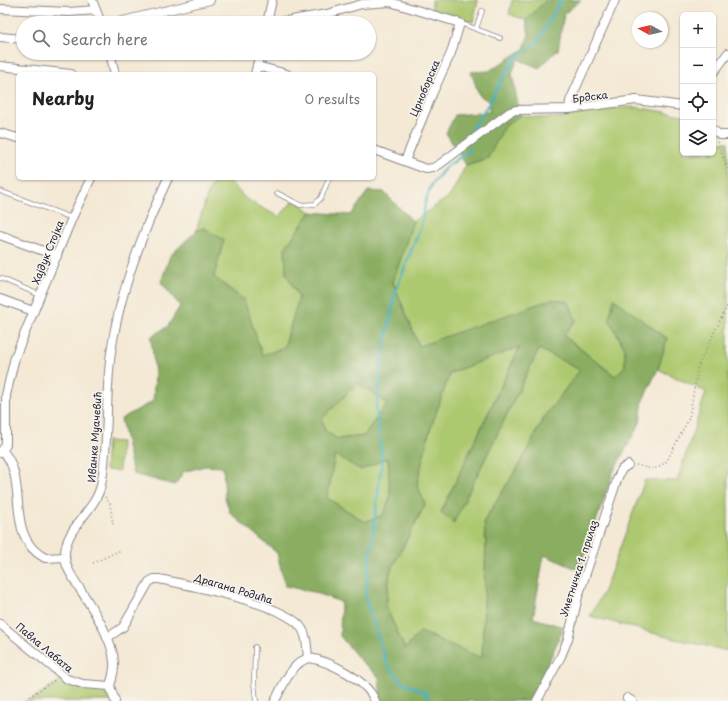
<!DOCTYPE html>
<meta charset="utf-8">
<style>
body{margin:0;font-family:"Playpen Sans",sans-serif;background:#f6f6f6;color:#222}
.controls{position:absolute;right:12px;top:12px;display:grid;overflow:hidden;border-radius:6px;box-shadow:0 1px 3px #0004}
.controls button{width:36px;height:36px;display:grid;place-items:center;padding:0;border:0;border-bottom:1px solid #e0e0e0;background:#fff;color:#222;font:20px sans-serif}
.compass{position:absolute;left:632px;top:12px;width:36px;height:36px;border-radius:50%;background:#fff;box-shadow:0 1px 3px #0004;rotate:278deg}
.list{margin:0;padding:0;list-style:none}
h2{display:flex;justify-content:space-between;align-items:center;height:52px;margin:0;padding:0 16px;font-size:17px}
h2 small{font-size:13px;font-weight:400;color:#767676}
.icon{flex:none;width:22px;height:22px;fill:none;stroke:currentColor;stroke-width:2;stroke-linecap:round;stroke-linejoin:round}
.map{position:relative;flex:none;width:728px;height:701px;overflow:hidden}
.search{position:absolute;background:#fff;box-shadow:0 1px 3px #0004;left:16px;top:16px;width:360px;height:44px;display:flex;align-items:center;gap:10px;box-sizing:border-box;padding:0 14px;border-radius:22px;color:#767676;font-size:15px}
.panel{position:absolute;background:#fff;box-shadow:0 1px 3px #0004;left:16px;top:72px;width:360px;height:108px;border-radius:6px}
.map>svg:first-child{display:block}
</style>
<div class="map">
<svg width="728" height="701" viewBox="0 0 728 701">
<rect width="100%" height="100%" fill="#f7f3e8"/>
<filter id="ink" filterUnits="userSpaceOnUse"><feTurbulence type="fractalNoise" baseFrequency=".025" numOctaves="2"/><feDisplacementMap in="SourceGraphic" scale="8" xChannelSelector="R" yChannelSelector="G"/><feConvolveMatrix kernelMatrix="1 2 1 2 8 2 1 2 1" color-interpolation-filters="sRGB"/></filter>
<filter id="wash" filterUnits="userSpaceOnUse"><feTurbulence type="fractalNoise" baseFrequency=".012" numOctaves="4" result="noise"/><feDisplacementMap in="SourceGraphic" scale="16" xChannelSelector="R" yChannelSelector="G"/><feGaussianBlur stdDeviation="0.9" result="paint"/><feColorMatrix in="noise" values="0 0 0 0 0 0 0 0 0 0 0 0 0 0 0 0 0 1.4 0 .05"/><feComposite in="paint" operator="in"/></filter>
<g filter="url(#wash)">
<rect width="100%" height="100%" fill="#f4e9d5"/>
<g fill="#adc970" stroke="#687656">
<polygon points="432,0 478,0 473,22 432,10"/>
<polygon points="512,0 546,0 526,20 509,14"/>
<polygon points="635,107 683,115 683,153 713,153 713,137 717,142 728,142 728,651 675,639 590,616 604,591 645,480 677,481 706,392 658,369 667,338 614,300 609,319 625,349 625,366 615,376 564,336 419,346 393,282 413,221 450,196 466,165 488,158 504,127 520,115 543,118 564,117 597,110"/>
<polygon points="215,178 226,178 246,199 279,217 294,200 311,212 285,248 286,273 299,297 284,348 262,355 244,300 214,277 204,228 196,231 208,193"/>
<polygon points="520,346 441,512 453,524 539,349 580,370 545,416 518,467 484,521 486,545 482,659 420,632 405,649 386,607 390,572 425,505 417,484 429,433 450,373"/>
<polygon points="358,383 387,403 364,436 338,439 325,431 322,419"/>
<polygon points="107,441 121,442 119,471 105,470"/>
<polygon points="335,454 388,457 390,498 383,515 365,522 327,498"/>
<polygon points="63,679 68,685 101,689 111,701 28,701"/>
</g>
<g fill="#8aad62" stroke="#56684e" fill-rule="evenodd">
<polygon points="546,0 581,0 564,14 558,50 539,68 518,59 512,73 520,115 504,127 488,158 466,165 446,133 455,115 489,112 490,102 479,95 471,72 489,71 524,49 529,34 526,20"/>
<path d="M368,191L384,192L413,221L393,282L419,346L552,299L569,302L576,320L564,336L615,376L625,366V349L609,319L614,299L667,339L658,369L643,400L640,423L614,470L579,570L544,555L533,618L564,627L541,679L527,701H381L379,677L360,660L340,636L341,602L313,592L285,586L277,553L230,513L225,497L223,467L205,466L183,472L175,485L133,474L121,419L153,401L155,375L151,337L168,326L180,306L161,282L170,256L196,231L204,228L224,240L214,277L244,300L262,355L284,348L299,297L286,273L285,248L311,212L351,215ZM520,347L441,512L453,524L539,349L580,370L545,416L518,467L484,521L486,545L482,658L420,632L405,649L386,607L390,572L425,504L417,484L429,433L450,373ZM358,383L387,403L364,436L338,439L325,431L322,419ZM335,455L361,470L388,458L390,498L383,515L365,522L327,498Z"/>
</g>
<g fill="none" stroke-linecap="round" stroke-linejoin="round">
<g stroke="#44b2c0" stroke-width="2.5">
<polyline points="469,139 473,127 490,102 500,82 517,56 537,43 561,0"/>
<polyline points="429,701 426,693 402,682 387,664 365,598 382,460 376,408 385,343 396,290 421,226 426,199 432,184 446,167 469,151 469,147"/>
</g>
</g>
</g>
<g filter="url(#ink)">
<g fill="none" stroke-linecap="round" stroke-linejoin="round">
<g stroke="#8b8688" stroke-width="5.5">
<g id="lane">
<polyline points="460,23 500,38"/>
<polyline points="476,29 482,11"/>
<polyline points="0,191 72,218"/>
<polyline points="277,193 300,205 315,204 321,198 329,178"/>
<polyline points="0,278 40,295"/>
<polyline points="255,647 254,682 256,701"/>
</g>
</g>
<g stroke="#8b8688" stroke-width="10">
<g id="street">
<polyline points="92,0 101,23"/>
<polyline points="0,9 69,12 96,10"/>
<polyline points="114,23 210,0"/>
<polyline points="267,23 272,0"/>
<polyline points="274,23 327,14 362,4 390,2 460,23 451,53 433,92 405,161"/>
<polyline points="0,37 23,39"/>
<polyline points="110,53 115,74"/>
<polyline points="0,66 71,74"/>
<polyline points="257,66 287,74"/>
<polyline points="713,73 728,53"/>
<polyline points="255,74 260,53"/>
<polyline points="569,109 570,101 615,0"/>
<polyline points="713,130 720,135 728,135"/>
<polyline points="0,133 18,138"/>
<polyline points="374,150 426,169 433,168 440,164 510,112 516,110 569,109 636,100 683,106"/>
<polyline points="0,235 57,256"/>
<polyline points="0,299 33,311"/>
<path d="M3,451C30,481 3,536 45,558L65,557"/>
<polyline points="0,453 6,445 6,395 15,357 72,218 91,178"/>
<polyline points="0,624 67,679 83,684 110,686 115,701"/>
<path d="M107,638L123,627L149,582L154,579H159C189,585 282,604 300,626C307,634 307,647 308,658"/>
<path d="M110,686C112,678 115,670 114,662C113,639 92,608 80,589C73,578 64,566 65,553C66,527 96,510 101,485C110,440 104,392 112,346C121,288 143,231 168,178"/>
<polyline points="627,698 632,701"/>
<path d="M275,701C282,687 293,660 310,658C331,662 367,680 375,701"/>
<polyline points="537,701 561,656 568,639 578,597 618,477 622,469 628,465"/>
</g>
</g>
<g stroke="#8b8688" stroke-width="1.5" stroke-dasharray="1 3" stroke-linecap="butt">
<polyline points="717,142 728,169"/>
<polyline points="636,465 651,469 659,467 667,461 689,418 698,366 728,304"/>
<polyline points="105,497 110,504 113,525"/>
<polyline points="93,563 121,550"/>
<polyline points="23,701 55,680"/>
</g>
<use href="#lane" stroke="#fff" stroke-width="4"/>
<use href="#street" stroke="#fff" stroke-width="8"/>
</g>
</g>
<g text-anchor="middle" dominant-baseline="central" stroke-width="3.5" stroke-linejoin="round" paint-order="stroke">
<g font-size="10" fill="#22223b" stroke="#f7f3e8">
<text transform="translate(424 88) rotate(-67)">Црноборска</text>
<text transform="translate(590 96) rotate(-7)">Брдска</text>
<text transform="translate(47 252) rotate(-68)">Хајдук Стојка</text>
<text transform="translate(94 437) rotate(-86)">Иванке Муачевић</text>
<text transform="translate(578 568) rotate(-72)">Уметничка 1. прилаз</text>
<text transform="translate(234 588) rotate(17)">Драгана Родића</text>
<text transform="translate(45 647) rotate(40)">Павла Лабата</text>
</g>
</g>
</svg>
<div class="controls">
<button>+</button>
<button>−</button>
<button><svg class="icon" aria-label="locate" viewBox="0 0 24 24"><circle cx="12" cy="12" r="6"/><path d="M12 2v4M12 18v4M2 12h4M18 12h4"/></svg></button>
<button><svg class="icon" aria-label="layers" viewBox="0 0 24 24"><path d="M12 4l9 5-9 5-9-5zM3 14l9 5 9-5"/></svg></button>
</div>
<svg class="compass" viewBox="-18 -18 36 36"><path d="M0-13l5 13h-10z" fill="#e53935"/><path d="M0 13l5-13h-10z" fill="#767676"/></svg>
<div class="search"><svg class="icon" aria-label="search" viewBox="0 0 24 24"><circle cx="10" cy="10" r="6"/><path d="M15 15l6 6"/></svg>Search here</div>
<section class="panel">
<h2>Nearby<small>0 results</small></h2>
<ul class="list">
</ul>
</section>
</div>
